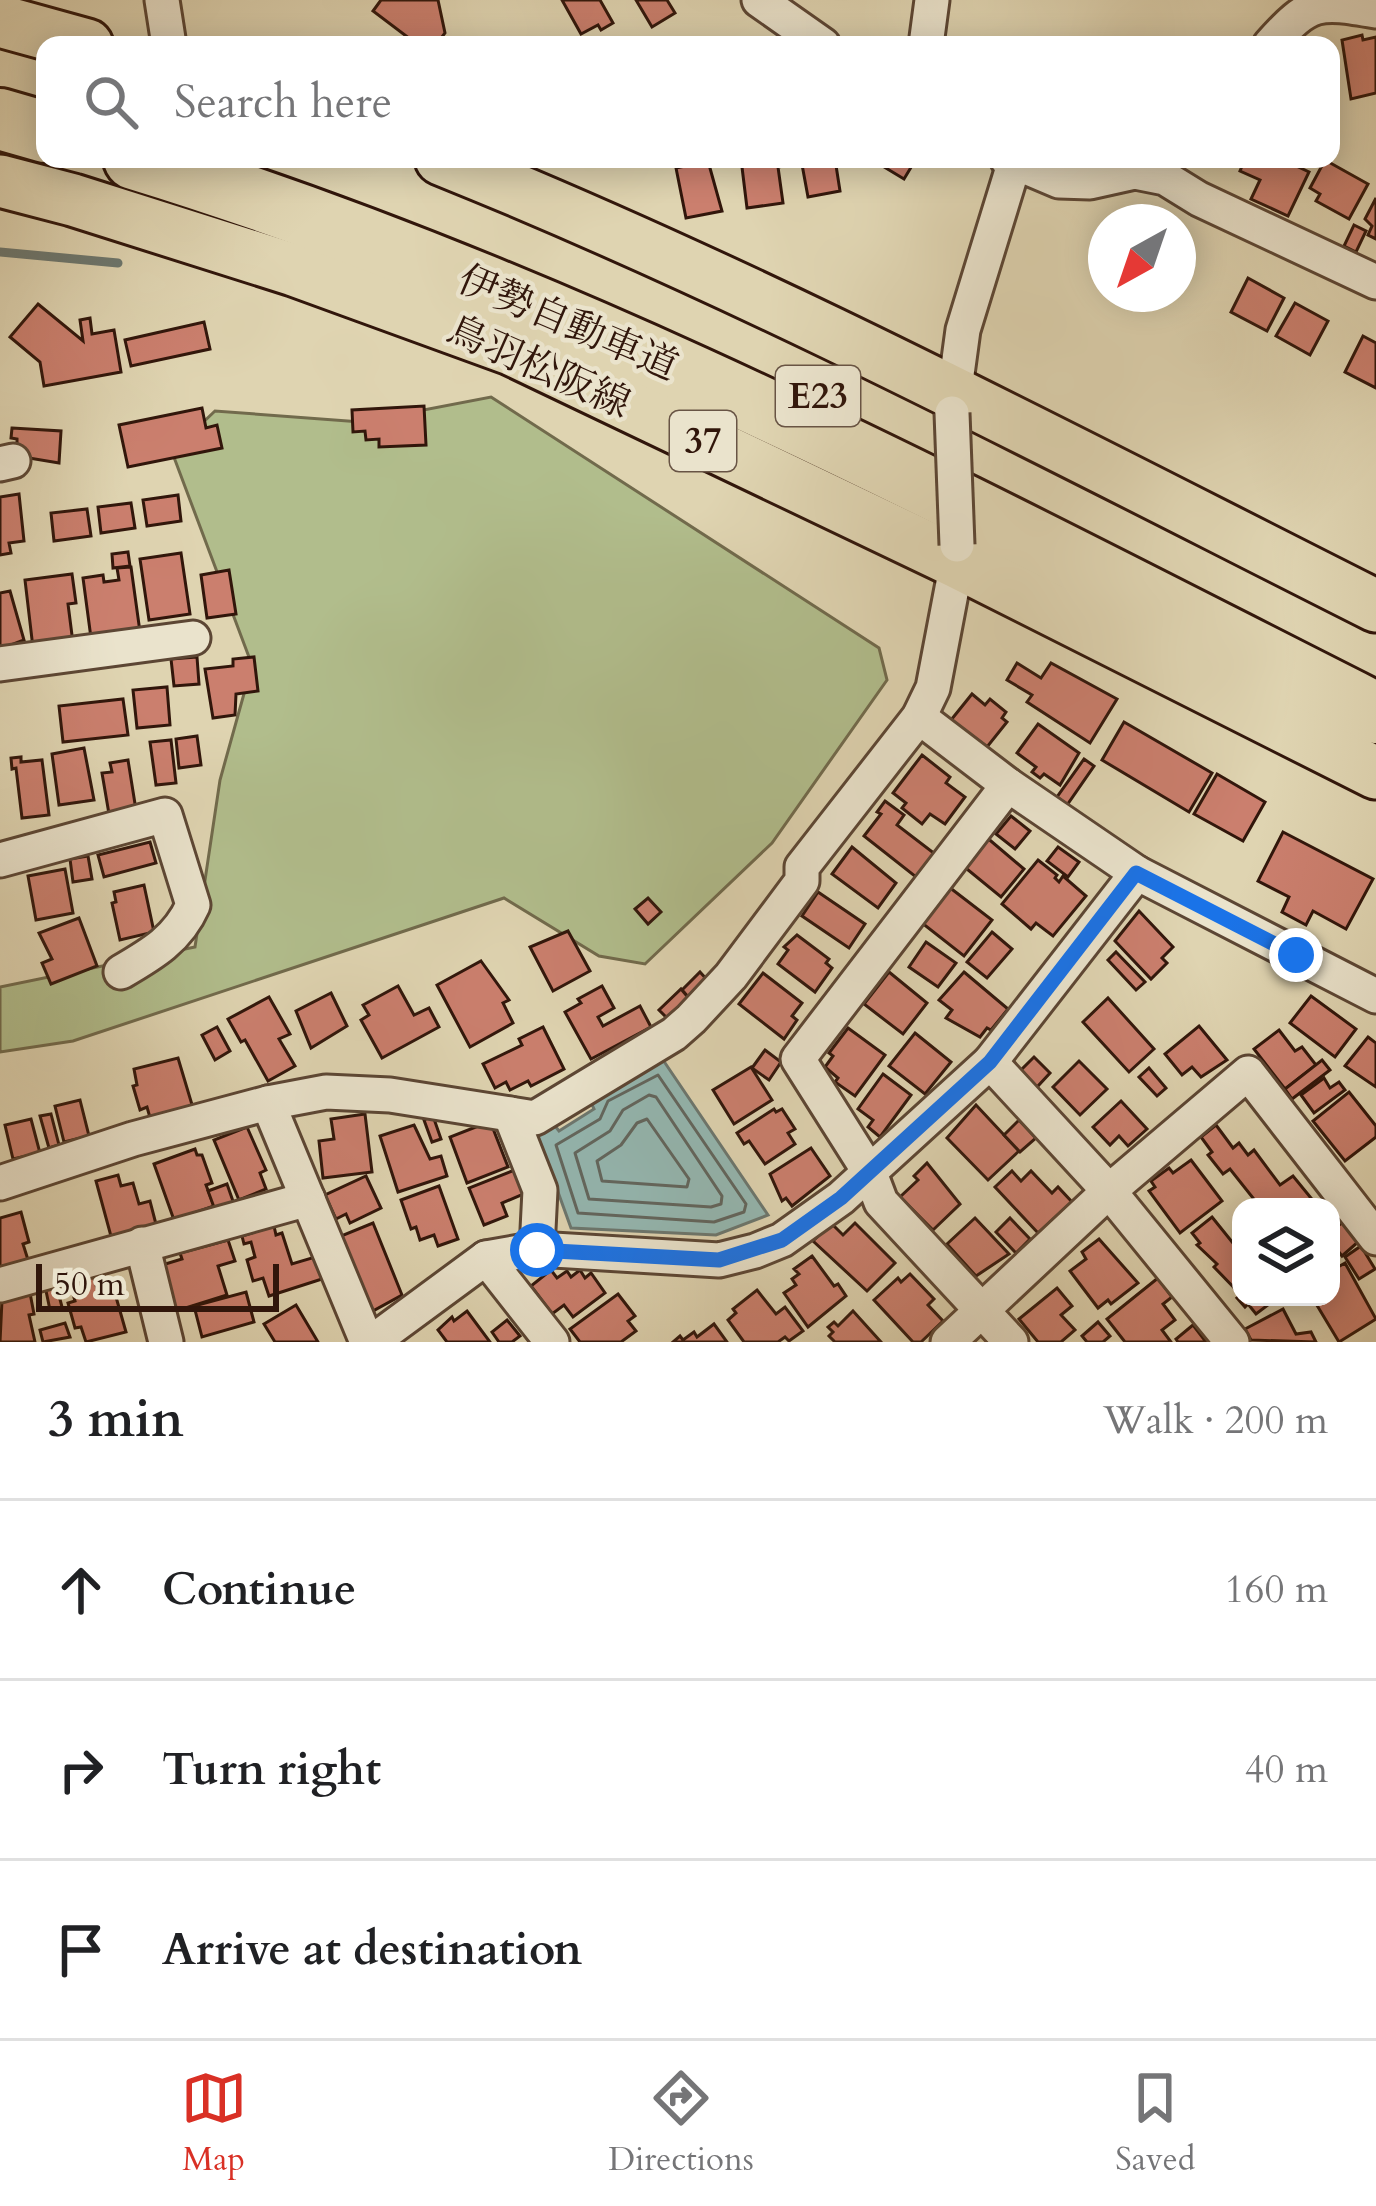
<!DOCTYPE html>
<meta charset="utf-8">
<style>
body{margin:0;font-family:Cardo,"Noto Serif JP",serif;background:#f6f6f6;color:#202124}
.controls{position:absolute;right:36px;bottom:36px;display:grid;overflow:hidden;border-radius:24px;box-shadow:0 6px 30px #0003}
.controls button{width:108px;height:108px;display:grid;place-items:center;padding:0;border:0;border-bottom:3px solid #e0e0e0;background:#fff;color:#202124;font:60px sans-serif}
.compass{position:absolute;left:1088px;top:204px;width:108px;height:108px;border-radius:50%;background:#fff;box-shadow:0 6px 30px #0003;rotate:220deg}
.scale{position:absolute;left:36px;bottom:30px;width:243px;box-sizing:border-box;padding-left:12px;border:6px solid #31160b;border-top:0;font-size:33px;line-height:42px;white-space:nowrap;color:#31160b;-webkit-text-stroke:9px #eae3cc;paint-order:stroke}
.stop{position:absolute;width:36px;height:36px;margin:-27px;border:9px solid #1a73e8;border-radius:50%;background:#fff}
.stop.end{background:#1a73e8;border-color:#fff;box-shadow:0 3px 12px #0008}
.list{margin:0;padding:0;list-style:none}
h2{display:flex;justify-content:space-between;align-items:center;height:156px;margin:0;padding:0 48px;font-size:51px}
h2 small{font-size:39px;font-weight:400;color:#757577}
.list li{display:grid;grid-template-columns:78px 1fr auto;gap:36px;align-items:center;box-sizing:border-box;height:180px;padding:0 48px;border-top:3px solid #e0e0e0}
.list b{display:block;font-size:45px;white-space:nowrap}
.list em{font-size:39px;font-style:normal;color:#757577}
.icon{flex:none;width:66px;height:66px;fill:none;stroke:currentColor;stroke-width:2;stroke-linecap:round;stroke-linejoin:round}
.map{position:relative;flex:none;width:1376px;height:1342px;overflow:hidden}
.search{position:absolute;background:#fff;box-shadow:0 6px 30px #0003;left:36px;right:36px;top:36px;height:132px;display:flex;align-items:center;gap:30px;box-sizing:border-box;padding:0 42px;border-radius:24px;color:#757577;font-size:45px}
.sheet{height:696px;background:#fff}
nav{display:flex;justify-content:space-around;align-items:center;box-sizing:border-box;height:168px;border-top:3px solid #e0e0e0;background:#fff;font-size:33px;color:#757577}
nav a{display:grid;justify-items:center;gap:6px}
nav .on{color:#d93025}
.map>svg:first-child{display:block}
</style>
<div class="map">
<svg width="1376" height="1342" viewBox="0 0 1376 1342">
<rect width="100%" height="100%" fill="#dfd4b1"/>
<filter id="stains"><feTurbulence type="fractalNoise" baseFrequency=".00167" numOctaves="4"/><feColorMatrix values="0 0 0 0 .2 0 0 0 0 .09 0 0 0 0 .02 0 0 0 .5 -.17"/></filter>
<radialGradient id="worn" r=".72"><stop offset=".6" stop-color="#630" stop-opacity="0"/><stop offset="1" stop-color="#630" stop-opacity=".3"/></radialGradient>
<polygon fill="#b1bd8c" stroke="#716a4c" stroke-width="3" points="491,397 879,648 887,680 772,843 645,964 599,956 504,898 73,1041 0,1052 0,987 195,947 220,780 252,665 172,452 215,411 361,422"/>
<polygon fill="#94b7b1" stroke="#6c776f" stroke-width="3" points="661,1057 768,1215 716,1235 571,1228 536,1131 552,1122 559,1131 594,1109 589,1098"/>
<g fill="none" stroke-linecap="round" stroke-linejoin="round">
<g stroke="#62665e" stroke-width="3">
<polygon points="658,1075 746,1204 744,1212 714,1222 578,1213 556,1145 600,1119 608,1101"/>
<polygon points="649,1095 656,1097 722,1196 721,1204 711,1207 589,1199 575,1153 610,1131 623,1110"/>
<polygon points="647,1119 689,1179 687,1187 602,1181 597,1161 621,1145 637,1123"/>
</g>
<polyline stroke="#6c776f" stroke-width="9" points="0,252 118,263"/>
</g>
<g fill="#cb7f6e" stroke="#31160b" stroke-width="3">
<polygon points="381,0 438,0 445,33 436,45 418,45 373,11"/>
<polygon points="562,0 600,0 613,23 601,30 598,25 581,34"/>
<polygon points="636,0 667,0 675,13 652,27"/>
<polygon points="1362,35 1363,40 1376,37 1376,93 1351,99 1342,40"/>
<polygon points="741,159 791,159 792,165 778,167 783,203 747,208"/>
<polygon points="801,159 835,159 840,191 808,197"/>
<polygon points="871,159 916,159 904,179"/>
<polygon points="1245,159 1281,159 1309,172 1288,216 1251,199 1260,180 1240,171"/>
<polygon points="1325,160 1368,184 1349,219 1316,201 1320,194 1310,188"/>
<polygon points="708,161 722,211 686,218 676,168"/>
<polygon points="1376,198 1376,239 1368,235 1372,226 1365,219"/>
<polygon points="1354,225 1366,231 1356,252 1344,246"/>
<polygon points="1248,278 1284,298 1267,331 1231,312"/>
<polygon points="1295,303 1328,321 1310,355 1276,336"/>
<polygon points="38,304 83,341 80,320 90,318 92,334 114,330 121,372 44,386 40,362 10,337"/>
<polygon points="204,322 210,349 131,366 125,340"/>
<polygon points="1363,336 1376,343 1376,388 1345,372"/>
<polygon points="424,406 426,445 379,447 379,439 366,440 365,431 353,432 352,410"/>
<polygon points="202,408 206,428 217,425 222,448 128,467 119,425"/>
<polygon points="12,428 61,431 59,463 17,456 17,439 11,438"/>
<polygon points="19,494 24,541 9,543 11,553 0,555 0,497"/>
<polygon points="178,495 181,521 147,526 143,500"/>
<polygon points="131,503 135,528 101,533 98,507"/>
<polygon points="87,509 91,536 54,541 51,513"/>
<polygon points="128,552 130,566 113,568 112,554"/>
<polygon points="181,553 190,614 149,620 140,559"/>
<polygon points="131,567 140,632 91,638 83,578 103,575 104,582 119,580 117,568"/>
<polygon points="229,570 236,614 207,618 201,575"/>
<polygon points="72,574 76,603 68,604 73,643 33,648 25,580"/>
<polygon points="10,591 24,640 0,649 0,593"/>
<polygon points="197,657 199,684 174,686 171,659"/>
<polygon points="254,657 258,691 236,694 235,715 213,718 205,669 233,666 233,659"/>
<polygon points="1017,663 1041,678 1051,663 1117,699 1090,743 1027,702 1032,695 1007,680"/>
<polygon points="167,687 170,725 137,728 133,690"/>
<polygon points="972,694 985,705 990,699 1006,712 1002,718 1007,722 987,747 951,720"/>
<polygon points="123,699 128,735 63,742 59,706"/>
<polygon points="1124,722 1212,773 1189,812 1102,760"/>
<polygon points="1038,724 1079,753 1060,785 1044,774 1040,778 1032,772 1036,767 1017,753"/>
<polygon points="197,736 201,765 179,768 176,739"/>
<polygon points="171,740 176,783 156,785 150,742"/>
<polygon points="84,748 94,800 59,805 52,754"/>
<polygon points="922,755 950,777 946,783 965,797 945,824 930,814 922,824 902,808 906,803 893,793"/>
<polygon points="21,757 21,762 42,760 49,815 22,818 16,768 12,769 11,758"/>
<polygon points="1084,759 1094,766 1067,805 1057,797"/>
<polygon points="128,760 136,810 109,814 102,773 112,772 110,763"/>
<polygon points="1217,774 1265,802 1243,841 1194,814"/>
<polygon points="885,801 904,815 897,825 935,854 916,877 864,836 881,814 877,812"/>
<polygon points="1011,816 1030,831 1015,849 996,834"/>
<polygon points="1283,832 1373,879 1346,929 1313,911 1306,925 1282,912 1289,897 1258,881"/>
<polygon points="985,836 1024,869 1001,897 962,865"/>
<polygon points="150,842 156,863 104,877 98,855"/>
<polygon points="852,847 896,883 878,908 832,874"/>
<polygon points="1058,847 1079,862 1068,877 1047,861"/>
<polygon points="88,856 92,879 73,882 70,859"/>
<polygon points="1038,860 1057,875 1055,878 1059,882 1063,876 1086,896 1053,936 1036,923 1031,929 1002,904"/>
<polygon points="65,869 73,913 36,920 28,876"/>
<polygon points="144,885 154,932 120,940 112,903 116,902 114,892"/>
<polygon points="949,887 992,920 964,956 922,923"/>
<polygon points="818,892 865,924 849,948 802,916"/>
<polygon points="648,898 661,912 648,924 635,909"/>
<polygon points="1139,911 1173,947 1162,958 1167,963 1151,979 1115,941"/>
<polygon points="79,918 97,966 51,984 42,963 52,959 39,933"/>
<polygon points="568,931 590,971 553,991 530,947"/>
<polygon points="992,932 1012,949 987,978 967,962"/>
<polygon points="797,935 829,959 826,963 832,968 815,992 778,964 788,950 784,947"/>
<polygon points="926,942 956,963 938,987 909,967"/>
<polygon points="1116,952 1145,982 1136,990 1108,960"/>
<polygon points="481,961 509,1000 503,1003 513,1023 470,1047 437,985"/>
<polygon points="700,972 709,982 691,1000 682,990"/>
<polygon points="889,972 927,1003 903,1034 864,1004"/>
<polygon points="964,972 1008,1009 991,1030 987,1028 980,1037 946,1018 952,1010 939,1000"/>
<polygon points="763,973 802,1003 792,1016 797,1020 784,1039 739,1004"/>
<polygon points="398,986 414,1015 429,1008 439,1027 382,1058 361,1020 369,1015 363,1005"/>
<polygon points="602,986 614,1008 598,1017 603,1026 640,1006 651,1027 591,1059 565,1012 581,1003 578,999"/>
<polygon points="681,989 692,1002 671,1022 659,1010"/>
<polygon points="331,993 347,1026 311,1048 296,1011"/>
<polygon points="1311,996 1356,1029 1335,1057 1290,1023"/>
<polygon points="269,997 290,1034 279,1039 295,1066 268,1081 245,1040 241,1042 228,1019"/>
<polygon points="1108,998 1154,1049 1129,1072 1083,1022"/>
<polygon points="1199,1026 1227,1060 1201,1077 1192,1067 1182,1075 1165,1054"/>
<polygon points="217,1027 230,1051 215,1060 202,1035"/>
<polygon points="543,1027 564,1069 531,1086 528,1081 510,1090 506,1082 495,1088 483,1064 522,1045 519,1039"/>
<polygon points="848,1028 885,1055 855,1096 835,1082 838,1078 825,1067 833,1056 829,1053"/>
<polygon points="1279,1030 1295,1051 1302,1047 1316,1065 1285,1089 1254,1049"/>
<polygon points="915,1033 951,1062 925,1094 889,1066"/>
<polygon points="1368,1037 1376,1043 1376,1087 1345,1066"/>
<polygon points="765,1050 781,1062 769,1080 752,1068"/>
<polygon points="1034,1057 1050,1073 1037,1087 1020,1071"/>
<polygon points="178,1058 193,1108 151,1121 147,1107 140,1110 133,1086 137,1085 134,1069"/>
<polygon points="1322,1060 1330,1070 1292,1099 1285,1089"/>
<polygon points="1079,1061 1107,1089 1080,1115 1053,1087"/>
<polygon points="751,1067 772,1100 734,1124 713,1090"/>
<polygon points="1149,1068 1166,1088 1157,1096 1139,1077"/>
<polygon points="883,1074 911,1095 880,1137 868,1127 873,1120 858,1109"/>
<polygon points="1324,1078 1330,1088 1339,1082 1345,1090 1314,1113 1301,1095"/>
<polygon points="1349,1092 1376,1126 1376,1137 1345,1161 1313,1121"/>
<polygon points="80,1100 89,1136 64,1142 55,1106"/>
<polygon points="1121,1101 1147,1129 1128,1146 1119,1136 1110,1145 1093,1127"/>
<polygon points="976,1105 1019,1151 988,1180 947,1138"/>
<polygon points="774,1109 776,1112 782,1109 795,1129 788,1133 795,1144 765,1164 749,1141 744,1144 737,1133"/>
<polygon points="51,1114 59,1145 49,1148 40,1116"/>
<polygon points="365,1114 372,1172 323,1178 319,1141 334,1139 331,1119"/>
<polygon points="433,1116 441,1139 432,1142 424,1120"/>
<polygon points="31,1119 40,1153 13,1159 5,1125"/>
<polygon points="1019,1120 1036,1138 1020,1152 1004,1135"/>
<polygon points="486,1123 492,1126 508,1167 467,1183 450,1137"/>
<polygon points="414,1125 430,1159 441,1156 447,1176 398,1192 380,1136"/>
<polygon points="1216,1125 1233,1148 1239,1143 1248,1155 1254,1150 1280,1185 1293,1176 1311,1198 1299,1207 1252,1207 1257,1203 1230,1169 1223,1174 1208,1155 1212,1152 1201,1137"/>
<polygon points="247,1127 266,1170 260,1173 266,1189 239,1200 214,1140"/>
<polygon points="811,1148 830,1176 792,1206 786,1198 782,1201 770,1174"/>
<polygon points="195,1149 197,1155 202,1155 212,1183 206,1185 214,1206 174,1220 154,1164"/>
<polygon points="1191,1160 1222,1201 1180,1233 1149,1191 1155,1187 1151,1181 1169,1168 1173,1173"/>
<polygon points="927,1163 960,1204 933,1230 900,1197 918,1180 914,1176"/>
<polygon points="517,1169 526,1193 502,1203 507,1216 484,1225 469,1188"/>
<polygon points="1012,1171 1021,1181 1031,1171 1052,1193 1058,1187 1072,1202 1038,1233 995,1187"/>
<polygon points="118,1175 121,1186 133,1183 139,1204 150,1201 157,1228 112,1240 96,1181"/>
<polygon points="366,1176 381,1208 350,1223 346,1214 336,1219 325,1195"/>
<polygon points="227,1184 234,1204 215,1210 208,1191"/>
<polygon points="439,1186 458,1239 438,1246 434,1235 420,1240 416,1227 411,1229 401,1200"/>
<polygon points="21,1212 29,1242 23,1244 29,1263 0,1271 0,1218"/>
<polygon points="1212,1217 1241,1253 1241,1297 1277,1298 1256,1314 1248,1304 1245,1307 1237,1298 1241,1295 1214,1267 1217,1264 1197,1245 1200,1243 1192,1233"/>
<polygon points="975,1218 1009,1254 976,1276 947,1244"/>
<polygon points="1010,1218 1030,1239 1016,1253 996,1232"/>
<polygon points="1343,1222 1358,1242 1342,1256 1331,1242 1331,1231"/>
<polygon points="373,1223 402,1295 371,1312 341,1236"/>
<polygon points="831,1223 843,1235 855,1223 895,1263 867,1291 813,1241"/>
<polygon points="274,1226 276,1235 282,1233 292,1264 315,1257 322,1279 269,1296 263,1278 253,1281 247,1260 255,1257 251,1242 244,1244 242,1236"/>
<polygon points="1099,1239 1138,1283 1111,1304 1108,1300 1098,1308 1070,1271 1086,1259 1082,1252"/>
<polygon points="228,1240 235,1261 218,1266 227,1295 176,1311 162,1265 182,1259 180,1253"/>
<polygon points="1361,1246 1375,1269 1359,1279 1345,1257"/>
<polygon points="812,1256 834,1286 838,1284 846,1296 808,1327 784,1293 796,1285 792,1279 799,1274 794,1269"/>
<polygon points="1345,1263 1376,1319 1339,1342 1312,1297 1331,1297 1331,1271"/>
<polygon points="551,1270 557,1278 567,1271 571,1277 580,1270 585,1278 591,1273 605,1293 573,1317 564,1305 552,1314 531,1286"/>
<polygon points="910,1274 934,1299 928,1305 943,1321 921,1342 913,1342 874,1300 898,1278 901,1282"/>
<polygon points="93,1276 97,1288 112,1283 126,1332 86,1342 81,1327 75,1328 68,1303 75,1301 70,1283"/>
<polygon points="1158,1278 1172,1297 1163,1304 1175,1320 1162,1330 1171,1342 1125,1342 1107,1319"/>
<polygon points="56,1284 62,1307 50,1310 45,1286"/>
<polygon points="1057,1288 1072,1306 1061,1315 1075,1330 1061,1342 1038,1342 1019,1319"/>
<polygon points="757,1290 776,1314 785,1307 803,1331 789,1341 785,1337 778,1342 744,1342 728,1320 736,1313 733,1309"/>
<polygon points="246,1292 254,1322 202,1337 194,1306"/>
<polygon points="30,1293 34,1314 29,1315 35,1342 0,1342 2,1300"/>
<polygon points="618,1294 635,1316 628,1321 636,1331 621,1342 580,1342 570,1329"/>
<polygon points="296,1305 318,1342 275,1342 264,1324"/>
<polygon points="1283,1309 1296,1334 1311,1332 1316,1342 1251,1340 1245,1329"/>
<polygon points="467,1311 490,1342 447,1342 438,1330 452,1317 454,1321"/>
<polygon points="853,1311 881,1342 835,1342 829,1336 833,1332 828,1327 834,1322 838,1326"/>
<polygon points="507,1320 520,1336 512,1342 499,1342 492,1332"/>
<polygon points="1098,1322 1110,1336 1103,1342 1087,1342 1082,1336"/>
<polygon points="65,1323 70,1337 43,1342 40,1330"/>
<polygon points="714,1324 727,1342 673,1342 680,1336 683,1340 694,1332 697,1337"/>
<polygon points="1193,1325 1206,1342 1178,1342 1176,1339"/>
</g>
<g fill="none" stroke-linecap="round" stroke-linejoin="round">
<g stroke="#5c4634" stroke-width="39">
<g id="minor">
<polyline points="162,0 169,45"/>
<polyline points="759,0 823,45"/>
<polyline points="926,45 932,0"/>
<path d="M1270,45C1310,0 1318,1 1376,11"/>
<polyline points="1007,159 1059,181 1090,182 1135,172 1165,178 1199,199 1376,282"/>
<polyline points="952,411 963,330 1014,164"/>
<polyline points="0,464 13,461"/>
<polyline points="0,664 193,638"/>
<polyline points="919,717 1008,785 1137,873 1376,996"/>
<polyline points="1008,785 798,1059 870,1173 881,1202 1011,1342"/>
<path d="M0,860L165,815L193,905C178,939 152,954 121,972"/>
<polyline points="990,1062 1137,873"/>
<polyline points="268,1103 367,1342"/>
<polyline points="510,1114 540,1190 537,1249"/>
<polyline points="0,1183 133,1139 268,1103 326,1092 390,1095 535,1118 674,1034 691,1019 731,976 802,881 802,867 919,717 933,688 957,562 957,547"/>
<polyline points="142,1244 166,1342"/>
<polyline points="486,1258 552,1342"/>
<polyline points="0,1285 308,1199"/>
<polyline points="372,1342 486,1258 537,1249 719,1260 755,1251 782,1240 841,1198 990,1062 1109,1191 1232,1342"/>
<polyline points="948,1342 1109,1191 1248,1073 1376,1238"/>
</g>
</g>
<g stroke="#31160b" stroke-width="57">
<g id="primary">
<polyline points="0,21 87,45"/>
<path d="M441,159C761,288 1068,451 1376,606"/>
<polyline points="0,181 73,200 294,270 511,349 957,562 1376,773"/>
</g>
</g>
<g stroke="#31160b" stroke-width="66">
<g id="motorway">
<polyline points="0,119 45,132"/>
<path d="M134,159C568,292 972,509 1376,713"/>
</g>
</g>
<use href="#minor" stroke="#eae3cc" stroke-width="33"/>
<use href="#primary" stroke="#dfd4b1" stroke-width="51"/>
<use href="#motorway" stroke="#dfd4b1" stroke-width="60"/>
<g stroke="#5c4634" stroke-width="39" stroke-linecap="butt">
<polyline id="minor-bridge" points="952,413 957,545"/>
</g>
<use href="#minor-bridge" stroke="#eae3cc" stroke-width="33"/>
</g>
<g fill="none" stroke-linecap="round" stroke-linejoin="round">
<polyline stroke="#1a73e8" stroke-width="15" points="537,1250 719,1260 782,1240 841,1198 990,1062 1136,873 1296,955"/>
</g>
<g text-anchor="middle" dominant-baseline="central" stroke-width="9" stroke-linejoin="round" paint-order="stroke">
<g fill="#eae3cc" stroke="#685445" stroke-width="3">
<rect x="776" y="366" width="84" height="60" rx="9"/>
<rect x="670" y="411" width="66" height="60" rx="9"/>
</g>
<g font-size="36" font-weight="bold" fill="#31160b">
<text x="818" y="396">E23</text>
<text x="703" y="441">37</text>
</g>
<g font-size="39" fill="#31160b" stroke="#eae3cc">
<text transform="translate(568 323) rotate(23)">伊勢自動車道</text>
<text transform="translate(539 367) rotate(24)">鳥羽松阪線</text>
</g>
</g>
<rect width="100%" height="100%" filter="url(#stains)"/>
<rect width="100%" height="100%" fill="url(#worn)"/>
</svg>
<div class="controls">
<button><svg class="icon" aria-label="layers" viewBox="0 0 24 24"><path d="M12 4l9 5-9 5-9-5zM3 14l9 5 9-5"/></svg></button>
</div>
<svg class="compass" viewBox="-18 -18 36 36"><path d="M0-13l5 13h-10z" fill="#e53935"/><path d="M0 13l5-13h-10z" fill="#757577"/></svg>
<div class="scale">50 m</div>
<div class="stop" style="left:537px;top:1250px"></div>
<div class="stop end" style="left:1296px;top:955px"></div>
<div class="search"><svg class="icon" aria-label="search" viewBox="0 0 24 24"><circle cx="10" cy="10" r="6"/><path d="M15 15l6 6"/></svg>Search here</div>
</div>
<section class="sheet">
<h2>3 min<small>Walk · 200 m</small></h2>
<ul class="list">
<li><svg class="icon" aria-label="ahead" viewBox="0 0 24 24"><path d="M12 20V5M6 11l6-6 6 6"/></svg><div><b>Continue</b></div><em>160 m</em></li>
<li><svg class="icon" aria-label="right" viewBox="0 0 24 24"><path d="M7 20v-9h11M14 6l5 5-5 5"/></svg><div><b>Turn right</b></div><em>40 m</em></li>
<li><svg class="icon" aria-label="arrive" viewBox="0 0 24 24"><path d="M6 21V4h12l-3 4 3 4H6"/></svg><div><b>Arrive at destination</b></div></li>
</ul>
</section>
<nav>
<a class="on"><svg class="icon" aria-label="map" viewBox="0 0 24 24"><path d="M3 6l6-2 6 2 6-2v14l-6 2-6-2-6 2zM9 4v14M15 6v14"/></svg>Map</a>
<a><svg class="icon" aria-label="directions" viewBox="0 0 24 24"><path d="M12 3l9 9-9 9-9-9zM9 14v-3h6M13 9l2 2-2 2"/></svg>Directions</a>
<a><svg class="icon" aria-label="saved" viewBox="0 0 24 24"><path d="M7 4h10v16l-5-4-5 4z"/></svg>Saved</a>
</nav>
